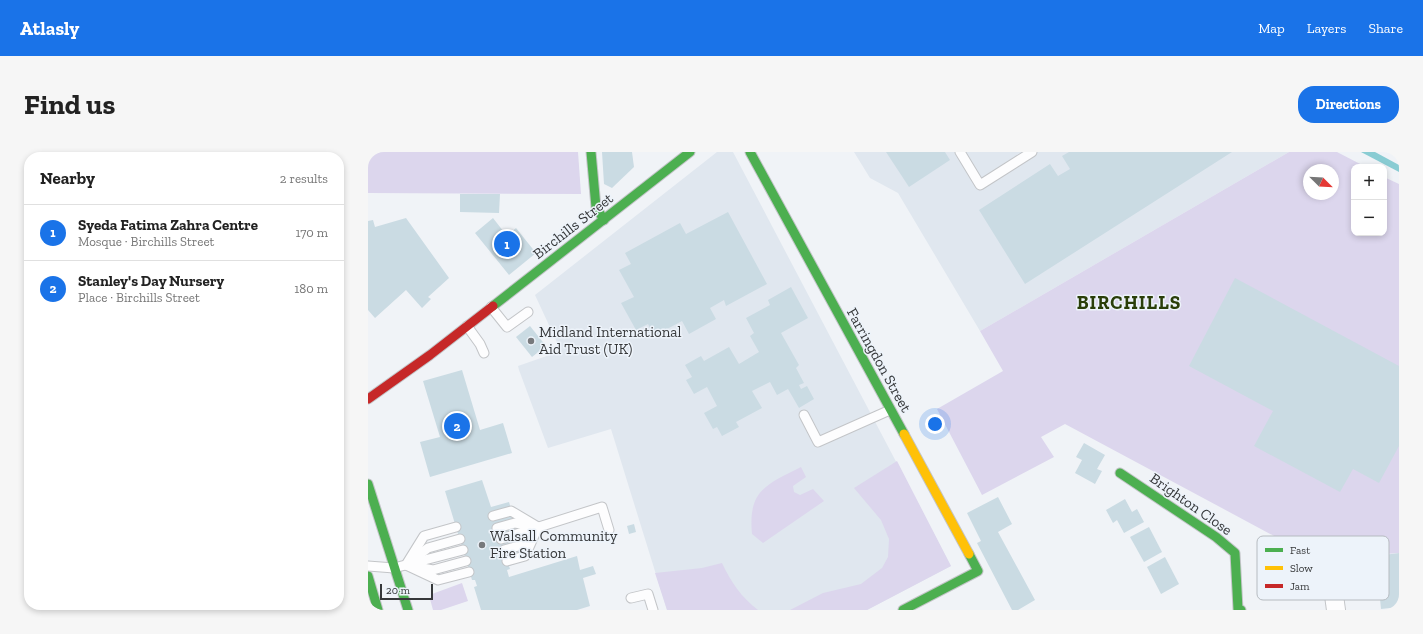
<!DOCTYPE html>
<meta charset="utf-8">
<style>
body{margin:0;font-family:"Zilla Slab",serif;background:#f6f6f6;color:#222}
.controls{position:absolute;right:12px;top:12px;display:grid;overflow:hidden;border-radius:8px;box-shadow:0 2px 6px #0003}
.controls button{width:36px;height:36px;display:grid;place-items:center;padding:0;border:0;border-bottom:1px solid #e0e0e0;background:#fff;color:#222;font:20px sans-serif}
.compass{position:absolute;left:935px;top:12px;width:36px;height:36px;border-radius:50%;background:#fff;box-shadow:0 2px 6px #0003;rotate:114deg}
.scale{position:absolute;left:12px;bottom:10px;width:53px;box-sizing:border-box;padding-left:4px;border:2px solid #36383a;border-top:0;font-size:11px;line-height:14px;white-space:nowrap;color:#36383a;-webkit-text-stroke:3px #edf3fa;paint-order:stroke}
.you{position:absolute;left:567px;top:272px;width:14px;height:14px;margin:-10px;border:3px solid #fff;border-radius:50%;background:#1a73e8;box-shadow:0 0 0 6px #1a73e833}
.badge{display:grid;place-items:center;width:26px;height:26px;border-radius:50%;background:#1a73e8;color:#fff;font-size:13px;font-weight:700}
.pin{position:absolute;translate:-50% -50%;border:2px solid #fff;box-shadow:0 1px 4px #0006}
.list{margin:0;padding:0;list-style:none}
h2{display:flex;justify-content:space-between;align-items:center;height:52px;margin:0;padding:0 16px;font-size:17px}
h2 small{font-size:13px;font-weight:400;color:#767676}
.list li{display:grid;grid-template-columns:26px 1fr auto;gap:12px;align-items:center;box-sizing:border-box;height:56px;padding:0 16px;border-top:1px solid #e0e0e0}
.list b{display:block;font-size:15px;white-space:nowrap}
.list p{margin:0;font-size:13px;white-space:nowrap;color:#767676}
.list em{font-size:13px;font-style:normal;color:#767676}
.map{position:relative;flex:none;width:1031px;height:458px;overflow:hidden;border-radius:16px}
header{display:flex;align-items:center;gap:24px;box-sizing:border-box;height:56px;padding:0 20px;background:#1a73e8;color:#fff}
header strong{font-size:19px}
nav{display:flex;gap:22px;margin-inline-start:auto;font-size:14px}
.intro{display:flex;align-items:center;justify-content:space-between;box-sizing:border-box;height:96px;padding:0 24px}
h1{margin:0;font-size:28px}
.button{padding:10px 18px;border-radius:16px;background:#1a73e8;color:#fff;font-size:14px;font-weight:700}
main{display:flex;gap:24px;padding:0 24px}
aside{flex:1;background:#fff;border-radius:16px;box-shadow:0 2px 6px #0003}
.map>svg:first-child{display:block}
</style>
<header>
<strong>Atlasly</strong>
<nav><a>Map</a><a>Layers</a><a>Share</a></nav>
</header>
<div class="intro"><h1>Find us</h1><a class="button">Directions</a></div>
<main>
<aside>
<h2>Nearby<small>2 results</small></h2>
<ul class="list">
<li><span class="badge">1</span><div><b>Syeda Fatima Zahra Centre</b><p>Mosque · Birchills Street</p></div><em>170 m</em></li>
<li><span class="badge">2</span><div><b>Stanley's Day Nursery</b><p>Place · Birchills Street</p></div><em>180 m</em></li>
</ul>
</aside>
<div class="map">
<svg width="1031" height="458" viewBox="0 0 1031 458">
<rect width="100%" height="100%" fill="#f0f3f7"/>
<g fill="#e0e7ef">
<polygon points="349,0 365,0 583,414 499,458 299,458 243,277 180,296 151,218 150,214 193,199 167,143"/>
<polygon points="486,0 921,0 612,179 530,41 502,26"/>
</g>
<g fill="#dcd6ed" fill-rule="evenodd">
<polygon points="0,0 210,0 213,42 0,41"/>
<path d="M921,0H969L998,15H986V81H1016V25L1031,32V401L949,407L697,272L673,285L686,305L614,343L569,257L635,219L612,179ZM941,18H965V42H941Z"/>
<polygon points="529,309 583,414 499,458 422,458 455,441 493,432 514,416 520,405 521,387 513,368 486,336"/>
<path d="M433,315L438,325L425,334L426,340L432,343L445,337L456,349L395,391L384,382C380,339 397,333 433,315Z"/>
<path d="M354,411C363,430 373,445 390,458H299L287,421L334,416Z"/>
<polygon points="94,431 100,449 73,458 65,458 62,447 64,442"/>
</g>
<polygon fill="#89ccd3" points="993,0 1007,0 1031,13 1031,20"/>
<g fill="#cadbe3">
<polygon points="234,0 264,0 266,15 244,36 236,32"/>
<polygon points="518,0 577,0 582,8 541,35"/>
<polygon points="701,0 864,0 657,132 611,58 682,12 690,24 702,17 694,4"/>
<polygon points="92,42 132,42 131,61 92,60"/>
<polygon points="360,60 399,132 358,154 356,148 342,156 348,167 321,182 314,169 286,184 280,172 268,178 253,151 266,145 251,118 263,112 257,101 312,71 318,82"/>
<polygon points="38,66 81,126 60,145 63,147 54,156 38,138 7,166 0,158 0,69 5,68 7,75"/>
<polygon points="125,66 139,84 148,76 168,101 141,123 107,81"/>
<polygon points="867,126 1031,214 1031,294 1011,331 985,317 972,340 886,294 905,259 821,214"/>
<polygon points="423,135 440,166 413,181 431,213 428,216 436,231 431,233 433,237 439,234 446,247 431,256 420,237 409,243 402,230 384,239 394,256 368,270 371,275 354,284 349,275 345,277 336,261 349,254 339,235 326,242 318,228 324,225 317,213 333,204 336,209 361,195 371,212 391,200 382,184 386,181 378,166 402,153 400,148"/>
<polygon points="162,174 178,194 164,205 148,185"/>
<polygon points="94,218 112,278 135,271 144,301 62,325 52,290 72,285 55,229"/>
<polygon points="716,291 737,303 729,317 734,319 727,332 707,321 714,308 708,305"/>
<polygon points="114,328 123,355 141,350 157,404 158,408 141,414 142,417 139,418 141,425 209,404 212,418 225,414 228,422 215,426 222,454 209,458 113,458 106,435 109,434 107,428 104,428 77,339"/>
<polygon points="630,345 644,372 630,380 667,448 650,458 644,458 609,391 613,389 599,361"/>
<polygon points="757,347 764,360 769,357 776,370 756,381 749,368 745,371 738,358"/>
<polygon points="266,372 268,380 261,382 259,374"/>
<polygon points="781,375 794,400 776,410 762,385"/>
<polygon points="1031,401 1031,455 1013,457 1008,404"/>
<polygon points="797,405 811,432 793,442 779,415"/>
</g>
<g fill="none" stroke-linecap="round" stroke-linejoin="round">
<g stroke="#c3c5c8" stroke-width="11">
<g id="lane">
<polyline points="592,0 612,33 664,0"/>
<polyline points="123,155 139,175 160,160"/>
<polyline points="99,174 112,192 116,201"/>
<polyline points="436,263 450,290 522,258"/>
<polyline points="125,364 143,359 170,375"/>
<polyline points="129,376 147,371 165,374"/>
<polyline points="133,387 234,355 241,378"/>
<polyline points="136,398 154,393 164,382"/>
<polyline points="43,409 60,396 92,387"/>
<polyline points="139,409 157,404 170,375"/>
<polyline points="38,413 70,428 101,420"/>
<polyline points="38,413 56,384 88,375"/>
<polyline points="0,414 26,416 95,398"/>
<polyline points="49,415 65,418 98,409"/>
<polyline points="263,446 280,442 285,458"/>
</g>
</g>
<g stroke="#c3c5c8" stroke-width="20">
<polyline id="street" points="964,429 968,458"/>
</g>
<g stroke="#c3c5c8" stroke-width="11">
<g id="fast">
<polyline points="223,0 228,55 236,68"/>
<polyline points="382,0 536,282"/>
<polyline points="125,154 322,0"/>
<polyline points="752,321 848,385 867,401 870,457 873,458"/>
<polyline points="0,332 40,458"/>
<polyline points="0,424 10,458"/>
<polyline points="535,458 610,419 601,402"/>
</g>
</g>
<g stroke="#c3c5c8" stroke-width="11">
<polyline id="slow" points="536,282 601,402"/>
</g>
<g stroke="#c3c5c8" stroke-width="11">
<polyline id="jam" points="0,247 62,203 125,154"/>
</g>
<use href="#lane" stroke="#fdfdfe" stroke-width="9"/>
<use href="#street" stroke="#fdfdfe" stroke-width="18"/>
<use href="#fast" stroke="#4caf50" stroke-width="9"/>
<use href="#slow" stroke="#ffc107" stroke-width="9"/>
<use href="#jam" stroke="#c62828" stroke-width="9"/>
</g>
<g fill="#77797c" stroke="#edf3fa" stroke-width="1.5">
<circle cx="163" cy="189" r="4"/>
<circle cx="114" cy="393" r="4"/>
</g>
<g text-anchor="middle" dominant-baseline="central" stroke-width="3" stroke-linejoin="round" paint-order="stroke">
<g font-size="15" fill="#36383a" stroke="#edf3fa">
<text transform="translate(205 74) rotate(-38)">Birchills Street</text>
<text transform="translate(511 208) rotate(61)">Farringdon Street</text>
<text transform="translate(823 352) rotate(35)">Brighton Close</text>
</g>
<g font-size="15" fill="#36383a" stroke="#edf3fa" text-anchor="start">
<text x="171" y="180">Midland International<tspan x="171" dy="17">Aid Trust (UK)</tspan></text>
<text x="122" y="384">Walsall Community<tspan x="122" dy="17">Fire Station</tspan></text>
</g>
<g font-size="19" font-weight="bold" letter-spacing="1" fill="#2a3e09" stroke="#edf3fa">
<text x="761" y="150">BIRCHILLS</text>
</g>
</g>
<rect x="889" y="384" width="132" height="64" rx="6" fill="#edf3fa" stroke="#b6bbc0" stroke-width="1"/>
<rect x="897" y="396" width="18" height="4" fill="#4caf50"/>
<rect x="897" y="414" width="18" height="4" fill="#ffc107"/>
<rect x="897" y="432" width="18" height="4" fill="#c62828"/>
<g font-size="11" fill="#36383a">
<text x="922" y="402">Fast</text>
<text x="922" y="420">Slow</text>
<text x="922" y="438">Jam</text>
</g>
</svg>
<div class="controls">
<button>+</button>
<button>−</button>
</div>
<svg class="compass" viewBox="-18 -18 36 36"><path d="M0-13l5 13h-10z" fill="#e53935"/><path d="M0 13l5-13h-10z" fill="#767676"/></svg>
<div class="scale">20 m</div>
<div class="you"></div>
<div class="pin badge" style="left:139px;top:92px">1</div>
<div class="pin badge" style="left:89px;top:274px">2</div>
</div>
</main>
